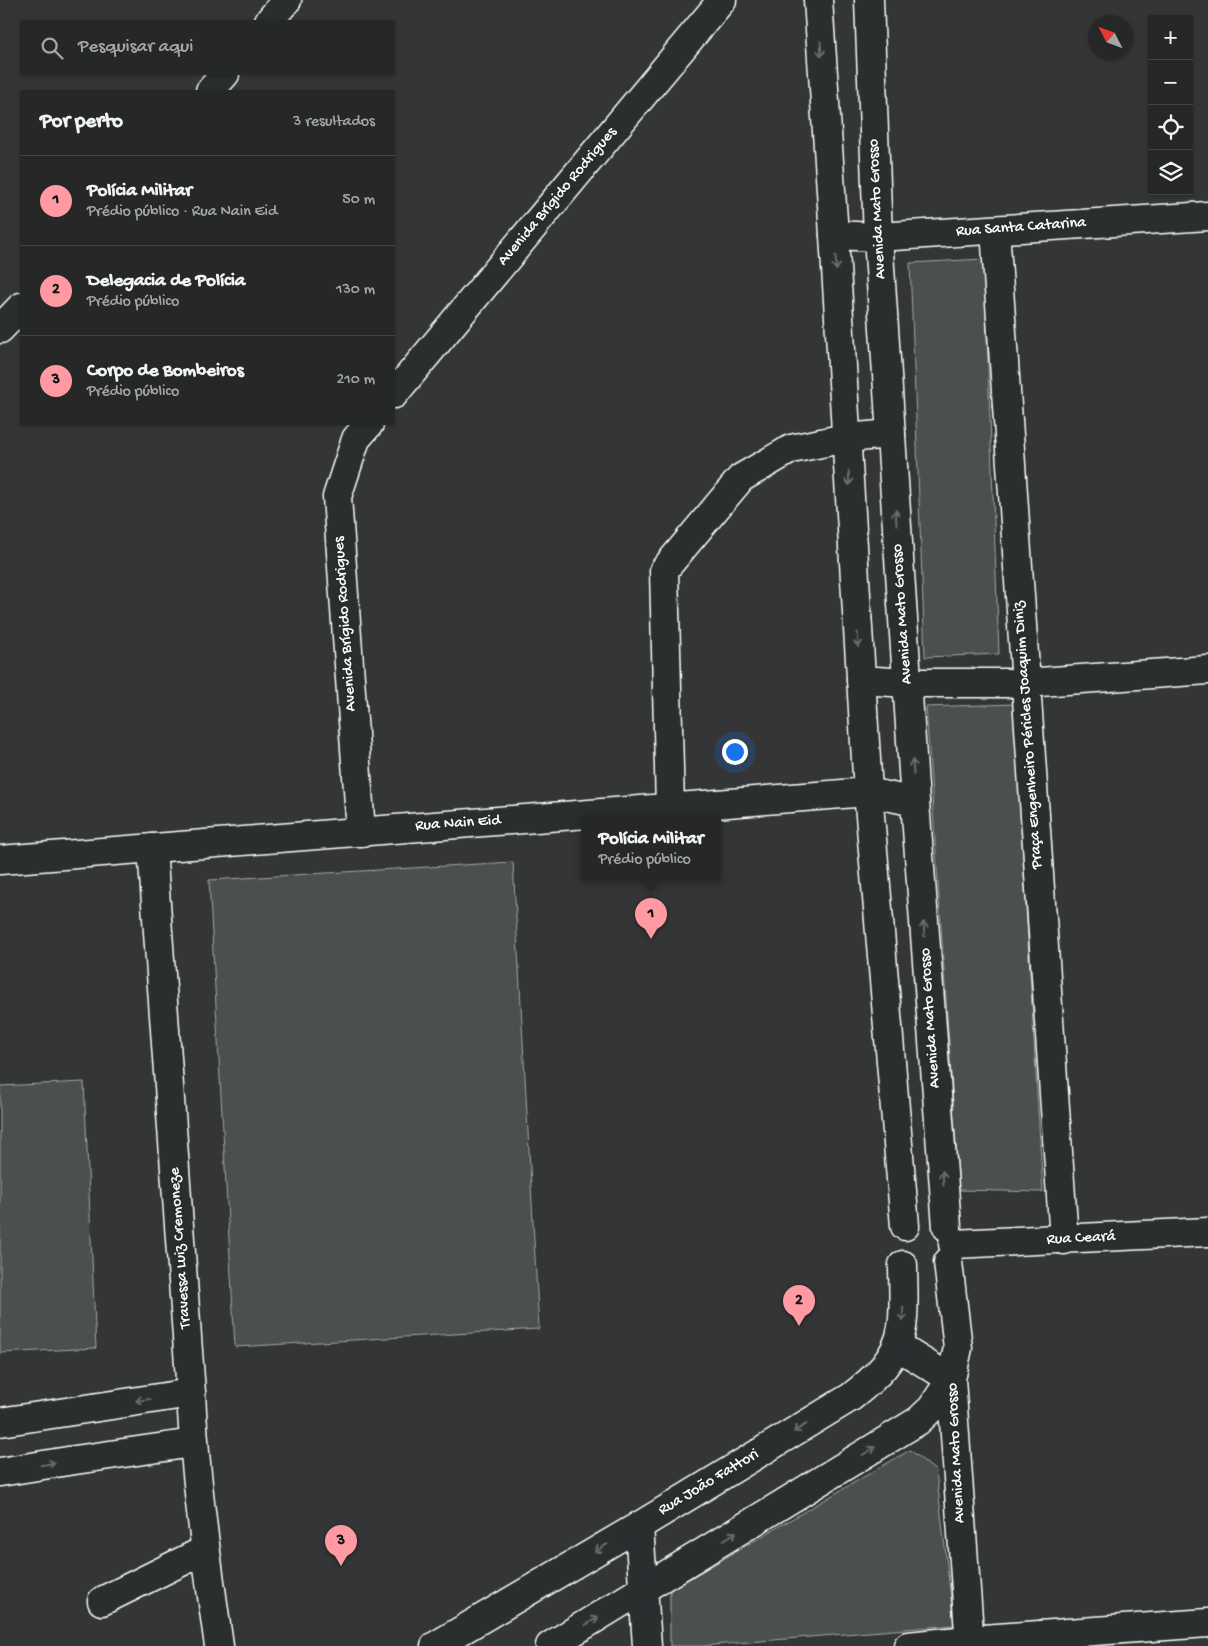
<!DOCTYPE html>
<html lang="pt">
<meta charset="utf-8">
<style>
body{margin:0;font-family:"Gochi Hand",sans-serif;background:#2e3030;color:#f1f3f6}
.controls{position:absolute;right:15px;top:15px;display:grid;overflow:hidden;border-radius:0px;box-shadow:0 1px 4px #0004}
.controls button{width:45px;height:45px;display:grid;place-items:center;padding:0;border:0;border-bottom:1px solid #424445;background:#262828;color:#f1f3f6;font:25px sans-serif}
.compass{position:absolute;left:1088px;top:15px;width:45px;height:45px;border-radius:50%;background:#262828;box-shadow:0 1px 4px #0004;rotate:312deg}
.you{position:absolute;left:734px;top:751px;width:18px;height:18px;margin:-12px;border:4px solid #fff;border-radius:50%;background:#1a73e8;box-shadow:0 0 0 8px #1a73e833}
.badge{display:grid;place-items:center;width:32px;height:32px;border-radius:50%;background:#ff9aa2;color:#111;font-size:16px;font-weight:700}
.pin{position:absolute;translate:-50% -41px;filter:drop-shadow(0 1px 2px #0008)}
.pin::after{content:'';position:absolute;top:26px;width:18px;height:15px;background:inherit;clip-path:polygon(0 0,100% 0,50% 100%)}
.popup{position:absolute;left:581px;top:816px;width:140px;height:65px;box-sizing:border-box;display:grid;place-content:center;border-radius:0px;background:#262828;filter:drop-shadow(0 1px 4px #0005);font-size:16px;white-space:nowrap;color:#a4a6a8}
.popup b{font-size:19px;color:#f1f3f6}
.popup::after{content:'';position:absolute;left:50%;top:100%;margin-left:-10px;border:10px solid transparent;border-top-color:#262828}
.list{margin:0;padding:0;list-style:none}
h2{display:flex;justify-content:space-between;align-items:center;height:65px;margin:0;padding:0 20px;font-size:21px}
h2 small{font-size:16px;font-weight:400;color:#a4a6a8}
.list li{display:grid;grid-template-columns:32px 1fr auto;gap:15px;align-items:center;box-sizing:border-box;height:90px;padding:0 20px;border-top:1px solid #424445}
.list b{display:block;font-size:19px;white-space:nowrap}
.list p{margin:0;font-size:16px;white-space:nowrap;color:#a4a6a8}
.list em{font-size:16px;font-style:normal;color:#a4a6a8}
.icon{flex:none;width:28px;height:28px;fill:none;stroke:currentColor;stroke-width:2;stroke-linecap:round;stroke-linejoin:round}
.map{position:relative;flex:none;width:1208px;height:1646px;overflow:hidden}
.search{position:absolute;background:#262828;box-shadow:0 1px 4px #0004;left:20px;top:20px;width:375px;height:55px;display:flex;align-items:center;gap:12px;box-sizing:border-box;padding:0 18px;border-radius:0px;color:#a4a6a8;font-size:19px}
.panel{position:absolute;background:#262828;box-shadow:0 1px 4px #0004;left:20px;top:90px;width:375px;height:335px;border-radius:0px}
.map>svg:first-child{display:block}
</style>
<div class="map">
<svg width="1208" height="1646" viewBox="0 0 1208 1646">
<rect width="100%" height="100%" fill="#333536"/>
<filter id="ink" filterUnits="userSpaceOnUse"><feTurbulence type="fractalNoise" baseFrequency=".02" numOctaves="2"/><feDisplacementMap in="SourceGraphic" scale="10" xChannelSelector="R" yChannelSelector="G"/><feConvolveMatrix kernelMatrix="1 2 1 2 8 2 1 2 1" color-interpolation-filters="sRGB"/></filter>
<g filter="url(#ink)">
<g fill="#4c4f50" stroke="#a6a7a8">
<polygon points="984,259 999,654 925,657 910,263"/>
<polygon points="1014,704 1043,1192 959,1190 926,707"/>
<polygon points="513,862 539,1329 235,1347 209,880"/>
<polygon points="84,1082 96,1348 0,1353 0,1086"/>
<polygon points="910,1450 936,1471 954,1625 701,1646 670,1646 670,1590"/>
</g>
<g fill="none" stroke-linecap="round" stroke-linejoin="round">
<g stroke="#fff" stroke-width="31">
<g id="minor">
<polyline points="818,0 834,235 868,792 905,1226"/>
<polyline points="869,0 878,237 915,802 947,1227"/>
<polyline points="269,21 287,0"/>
<polyline points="210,91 225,74"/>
<polyline points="995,230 1064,1240"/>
<polyline points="834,235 878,237 1208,216"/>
<polyline points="0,329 21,307"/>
<polyline points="394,394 722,0"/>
<polyline points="861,680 907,683 1025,683 1208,670"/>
<polyline points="670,808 664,570 741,478 791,449 846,438 891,434"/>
<polyline points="361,832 337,497 356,439 369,424"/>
<path d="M152,848L191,1393C195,1478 207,1562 219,1646"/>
<polyline points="0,860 868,792 915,802"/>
<polyline points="953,1244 1208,1232"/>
<polyline points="948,1262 958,1348 951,1379 970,1646"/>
<polyline points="897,1346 951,1379"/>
<polyline points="0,1422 191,1393"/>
<polyline points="0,1472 68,1461 193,1443"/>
<polyline points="639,1526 647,1646"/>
<polyline points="102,1601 205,1550"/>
<path d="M435,1646L639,1526L851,1397C874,1379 898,1358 902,1327C905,1309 903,1284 903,1265"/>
<polyline points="550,1646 918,1421 932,1408 951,1379"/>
<polyline points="908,1646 969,1640 1208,1623"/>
</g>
</g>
<use href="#minor" stroke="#2a2d2e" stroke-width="28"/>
</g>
<defs><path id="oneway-shaft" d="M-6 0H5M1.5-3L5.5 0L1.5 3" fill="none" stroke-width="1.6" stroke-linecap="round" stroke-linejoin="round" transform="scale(1.25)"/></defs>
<g stroke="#6a6c6d">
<use href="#oneway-shaft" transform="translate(821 49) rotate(86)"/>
<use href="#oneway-shaft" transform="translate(836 263) rotate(87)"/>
<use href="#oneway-shaft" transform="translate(849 478) rotate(87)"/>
<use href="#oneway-shaft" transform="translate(896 517) rotate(-94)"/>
<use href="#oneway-shaft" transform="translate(858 640) rotate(87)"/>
<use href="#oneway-shaft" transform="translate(913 767) rotate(-94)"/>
<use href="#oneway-shaft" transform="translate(924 929) rotate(-94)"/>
<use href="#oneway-shaft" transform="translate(943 1178) rotate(-94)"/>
<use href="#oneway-shaft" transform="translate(903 1314) rotate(91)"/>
<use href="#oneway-shaft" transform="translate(143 1400) rotate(172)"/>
<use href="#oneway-shaft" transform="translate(800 1428) rotate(149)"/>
<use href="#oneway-shaft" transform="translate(869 1451) rotate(-32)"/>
<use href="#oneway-shaft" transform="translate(48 1464) rotate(-10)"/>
<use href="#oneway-shaft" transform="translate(730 1536) rotate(-32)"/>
<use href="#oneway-shaft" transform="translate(601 1548) rotate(149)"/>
<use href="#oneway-shaft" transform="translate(592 1621) rotate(-31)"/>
</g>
</g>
<g text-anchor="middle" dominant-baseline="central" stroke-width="4" stroke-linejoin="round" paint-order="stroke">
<g font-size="16" fill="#fff" stroke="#2a2d2e">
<text transform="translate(558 197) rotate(-50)">Avenida Brígido Rodrigues</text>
<text transform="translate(878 209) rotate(-93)">Avenida Mato Grosso</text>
<text transform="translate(1021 228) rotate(-4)">Rua Santa Catarina</text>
<text transform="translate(903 614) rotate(-94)">Avenida Mato Grosso</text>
<text transform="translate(346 624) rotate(-94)">Avenida Brígido Rodrigues</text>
<text transform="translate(1029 735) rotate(-94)">Praça Engenheiro Péricles Joaquim Diniz</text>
<text transform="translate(458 824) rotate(-4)">Rua Nain Eid</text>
<text transform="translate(931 1018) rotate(-94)">Avenida Mato Grosso</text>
<text transform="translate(1081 1239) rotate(-3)">Rua Ceará</text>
<text transform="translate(181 1248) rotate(-94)">Travessa Luiz Cremoneze</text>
<text transform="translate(957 1453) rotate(-93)">Avenida Mato Grosso</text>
<text transform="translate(709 1483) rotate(-31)">Rua João Fattori</text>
</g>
</g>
</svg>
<div class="controls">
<button>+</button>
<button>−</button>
<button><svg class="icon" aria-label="locate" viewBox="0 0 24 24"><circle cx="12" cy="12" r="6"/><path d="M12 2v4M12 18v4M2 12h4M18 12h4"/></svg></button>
<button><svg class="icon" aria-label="layers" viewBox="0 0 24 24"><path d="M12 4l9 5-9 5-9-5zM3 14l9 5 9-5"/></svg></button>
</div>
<svg class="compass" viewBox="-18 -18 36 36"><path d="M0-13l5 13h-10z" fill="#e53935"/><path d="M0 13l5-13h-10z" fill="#a4a6a8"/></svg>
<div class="you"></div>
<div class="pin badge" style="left:651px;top:939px">1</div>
<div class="popup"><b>Polícia Militar</b>Prédio público</div>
<div class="pin badge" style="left:799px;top:1326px">2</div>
<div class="pin badge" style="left:341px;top:1566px">3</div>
<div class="search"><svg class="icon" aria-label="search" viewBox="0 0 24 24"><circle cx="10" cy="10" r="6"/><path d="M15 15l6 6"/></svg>Pesquisar aqui</div>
<section class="panel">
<h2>Por perto<small>3 resultados</small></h2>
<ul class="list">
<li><span class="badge">1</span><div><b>Polícia Militar</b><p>Prédio público · Rua Nain Eid</p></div><em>50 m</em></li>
<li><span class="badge">2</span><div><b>Delegacia de Polícia</b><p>Prédio público</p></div><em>130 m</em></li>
<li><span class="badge">3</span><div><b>Corpo de Bombeiros</b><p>Prédio público</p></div><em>210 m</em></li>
</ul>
</section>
</div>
